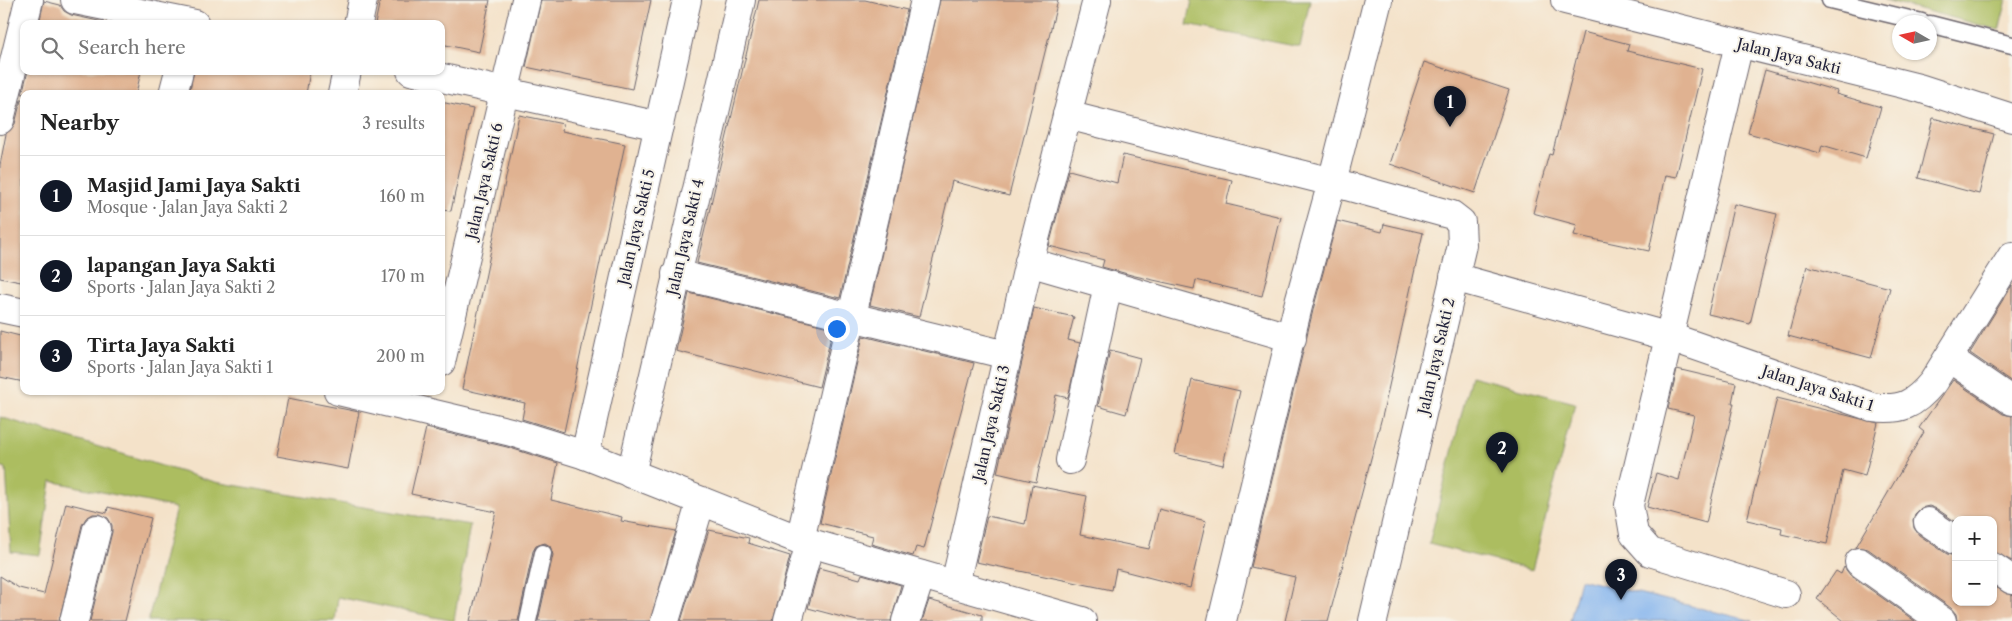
<!DOCTYPE html>
<meta charset="utf-8">
<style>
body{margin:0;font-family:"Libre Caslon Text",serif;background:#f6f6f6;color:#222}
.controls{position:absolute;right:15px;bottom:15px;display:grid;overflow:hidden;border-radius:10px;box-shadow:0 1px 4px #0004}
.controls button{width:45px;height:45px;display:grid;place-items:center;padding:0;border:0;border-bottom:1px solid #e0e0e0;background:#fff;color:#222;font:25px sans-serif}
.compass{position:absolute;left:1892px;top:15px;width:45px;height:45px;border-radius:50%;background:#fff;box-shadow:0 1px 4px #0004;rotate:279deg}
.you{position:absolute;left:836px;top:328px;width:18px;height:18px;margin:-12px;border:4px solid #fff;border-radius:50%;background:#1a73e8;box-shadow:0 0 0 8px #1a73e833}
.badge{display:grid;place-items:center;width:32px;height:32px;border-radius:50%;background:#111827;color:#fff;font-size:16px;font-weight:700}
.pin{position:absolute;translate:-50% -41px;filter:drop-shadow(0 1px 2px #0008)}
.pin::after{content:'';position:absolute;top:26px;width:18px;height:15px;background:inherit;clip-path:polygon(0 0,100% 0,50% 100%)}
.list{margin:0;padding:0;list-style:none}
h2{display:flex;justify-content:space-between;align-items:center;height:65px;margin:0;padding:0 20px;font-size:21px}
h2 small{font-size:16px;font-weight:400;color:#767676}
.list li{display:grid;grid-template-columns:32px 1fr auto;gap:15px;align-items:center;box-sizing:border-box;height:80px;padding:0 20px;border-top:1px solid #e0e0e0}
.list b{display:block;font-size:19px;white-space:nowrap}
.list p{margin:0;font-size:16px;white-space:nowrap;color:#767676}
.list em{font-size:16px;font-style:normal;color:#767676}
.icon{flex:none;width:28px;height:28px;fill:none;stroke:currentColor;stroke-width:2;stroke-linecap:round;stroke-linejoin:round}
.map{position:relative;flex:none;width:2012px;height:621px;overflow:hidden}
.search{position:absolute;background:#fff;box-shadow:0 1px 4px #0004;left:20px;top:20px;width:425px;height:55px;display:flex;align-items:center;gap:12px;box-sizing:border-box;padding:0 18px;border-radius:10px;color:#767676;font-size:19px}
.panel{position:absolute;background:#fff;box-shadow:0 1px 4px #0004;left:20px;top:90px;width:425px;height:305px;border-radius:10px}
.map>svg:first-child{display:block}
</style>
<div class="map">
<svg width="2012" height="621" viewBox="0 0 2012 621">
<rect width="100%" height="100%" fill="#f7f3e8"/>
<filter id="ink" filterUnits="userSpaceOnUse"><feTurbulence type="fractalNoise" baseFrequency=".02" numOctaves="2"/><feDisplacementMap in="SourceGraphic" scale="10" xChannelSelector="R" yChannelSelector="G"/><feConvolveMatrix kernelMatrix="1 2 1 2 8 2 1 2 1" color-interpolation-filters="sRGB"/></filter>
<filter id="wash" filterUnits="userSpaceOnUse"><feTurbulence type="fractalNoise" baseFrequency=".0096" numOctaves="4" result="noise"/><feDisplacementMap in="SourceGraphic" scale="20" xChannelSelector="R" yChannelSelector="G"/><feGaussianBlur stdDeviation="1.12" result="paint"/><feColorMatrix in="noise" values="0 0 0 0 0 0 0 0 0 0 0 0 0 0 0 0 0 1.4 0 .05"/><feComposite in="paint" operator="in"/></filter>
<g filter="url(#wash)">
<rect width="100%" height="100%" fill="#f4e2c9"/>
<g fill="#acbd60" stroke="#67704e">
<polygon points="1192,0 1310,0 1300,47 1187,25"/>
<polygon points="1885,0 2007,0 1999,30"/>
<polygon points="1471,376 1575,403 1532,570 1429,544"/>
<polygon points="0,417 215,482 470,525 454,621 338,597 335,621 148,621 176,508 51,481 40,555 11,552 6,468 0,466"/>
</g>
<polygon fill="#83b4ef" stroke="#526b95" points="1580,579 1753,621 1570,621"/>
<g id="blocks">
<g fill="#e0b291">
<polygon points="380,0 490,0 479,52 441,44 441,24 375,24"/>
<polygon points="541,0 651,0 632,89 526,67"/>
<polygon points="759,0 865,0 907,10 840,298 697,263"/>
<polygon points="940,0 1058,0 1009,196 952,181 919,317 870,305"/>
<polygon points="44,1 60,5 64,11 71,15 103,22 103,24 39,24"/>
<polygon points="1583,32 1629,44 1627,51 1702,69 1676,177 1665,175 1649,251 1574,235 1577,225 1533,213 1549,154 1552,155"/>
<polygon points="1424,62 1509,90 1475,193 1390,164"/>
<polygon points="1765,70 1837,91 1836,94 1881,107 1866,158 1822,145 1820,153 1748,133"/>
<polygon points="28,71 141,71 136,94 22,94"/>
<polygon points="194,71 310,71 306,94 189,94"/>
<polygon points="21,100 24,100 24,267 21,282 0,278 0,165 6,134 15,124"/>
<polygon points="441,102 473,109 451,211 441,210"/>
<polygon points="519,115 563,124 562,131 625,144 564,432 522,419 525,403 462,389"/>
<polygon points="1933,118 1994,134 1979,194 1918,178"/>
<polygon points="1123,155 1232,180 1226,204 1281,217 1262,296 1196,280 1194,289 1135,276 1102,267 1104,260 1049,246 1069,170 1117,183"/>
<polygon points="1734,204 1777,214 1750,324 1708,314"/>
<polygon points="1337,221 1382,232 1384,224 1423,233 1383,413 1328,621 1285,621 1295,577 1251,567 1314,306"/>
<polygon points="1807,266 1890,288 1871,358 1788,336"/>
<polygon points="2012,285 2012,382 1970,353"/>
<polygon points="689,293 833,328 819,387 676,351"/>
<polygon points="1034,308 1074,317 1068,340 1080,343 1068,398 1056,395 1036,482 997,473"/>
<polygon points="0,331 24,337 24,382 0,377"/>
<polygon points="863,336 974,363 924,549 916,547 913,556 871,544 873,536 820,523"/>
<polygon points="1110,350 1140,358 1126,414 1098,406"/>
<polygon points="1677,369 1736,383 1732,403 1734,403 1706,523 1647,507 1656,473 1679,480 1694,415 1668,409"/>
<polygon points="1192,380 1240,391 1223,465 1175,454"/>
<polygon points="1953,380 2003,414 2012,416 2012,561 1993,552 1993,520 1956,520 1956,522 1937,509 1929,506 1921,508 1915,514 1913,520 1914,528 1919,535 1947,554 1956,556 1956,602 1993,602 1993,586 2012,595 2012,621 1957,621 1956,614 1951,608 1868,549 1856,547 1924,432 1919,428"/>
<polygon points="288,398 359,412 348,469 277,456"/>
<polygon points="1777,398 1878,423 1865,476 1843,470 1827,544 1781,534 1782,528 1747,520"/>
<polygon points="426,428 507,447 558,463 551,500 622,517 621,521 676,531 650,621 538,621 553,555 550,546 545,543 536,546 533,551 518,621 470,621 496,512 411,494"/>
<polygon points="1032,485 1087,496 1080,535 1149,549 1159,509 1206,521 1190,588 1116,569 1112,590 976,562 987,516 1025,524"/>
<polygon points="66,503 107,513 108,507 151,518 125,621 90,621 112,532 112,525 108,518 100,514 93,514 86,518 82,525 59,621 0,621 0,576 19,588 44,594"/>
<polygon points="709,530 749,538 748,543 790,556 773,621 681,621"/>
<polygon points="1844,567 1850,575 1915,621 1844,621 1817,599 1836,571 1841,574"/>
<polygon points="819,568 860,579 862,574 901,585 891,621 857,621 808,608"/>
<polygon points="929,600 982,615 982,621 922,621"/>
</g>
</g>
</g>
<g filter="url(#ink)">
<use href="#blocks" fill-opacity="0" stroke="#6c656d" stroke-width="1"/>
<g fill="none" stroke-linecap="round" stroke-linejoin="round">
<g stroke="#6c656d" stroke-width="19">
<g id="service">
<polyline points="1830,0 1922,22"/>
<polyline points="1930,24 2012,45"/>
<polyline points="528,621 543,553"/>
</g>
</g>
<g stroke="#6c656d" stroke-width="30">
<g id="minor">
<polyline points="75,0 195,24"/>
<polyline points="1565,0 1919,88 2012,118"/>
<polyline points="358,24 363,0"/>
<polyline points="1739,44 1629,505 1634,534 1650,552 1786,594"/>
<polyline points="411,71 659,126"/>
<polyline points="173,94 179,71"/>
<polyline points="342,94 347,71"/>
<polyline points="1067,115 1332,182 1299,302 1222,621"/>
<polyline points="0,120 29,0"/>
<polyline points="1029,262 1292,338"/>
<polyline points="676,274 1007,355"/>
<path d="M1454,277L1670,337L1872,407C1901,411 1914,405 1933,382L2012,256"/>
<polyline points="0,308 24,313"/>
<polyline points="1949,358 2012,401"/>
<polyline points="441,362 526,0"/>
<polyline points="338,391 511,432 585,455 800,540 1082,621"/>
<polyline points="585,455 687,0"/>
<polyline points="1070,460 1108,285"/>
<polyline points="631,474 741,0"/>
<polyline points="1928,522 1956,541"/>
<polyline points="800,540 925,0"/>
<polyline points="1859,562 1942,621"/>
<polyline points="1993,567 2012,580"/>
<polyline points="955,584 1029,262 1097,0"/>
<polyline points="74,621 97,529"/>
<polyline points="665,621 701,501"/>
<polyline points="788,621 810,543"/>
<polyline points="906,621 921,575"/>
<polyline points="1373,621 1462,245 1461,222 1452,215 1332,182 1378,0"/>
</g>
</g>
<use href="#service" stroke="#fff" stroke-width="16"/>
<use href="#minor" stroke="#fff" stroke-width="28"/>
</g>
</g>
<g text-anchor="middle" dominant-baseline="central" stroke-width="4" stroke-linejoin="round" paint-order="stroke">
<g font-size="15" fill="#22223b" stroke="#f7f3e8">
<text transform="translate(1789 56) rotate(14)">Jalan Jaya Sakti</text>
<text transform="translate(484 181) rotate(-77)">Jalan Jaya Sakti 6</text>
<text transform="translate(636 227) rotate(-77)">Jalan Jaya Sakti 5</text>
<text transform="translate(685 237) rotate(-77)">Jalan Jaya Sakti 4</text>
<text transform="translate(1436 356) rotate(-77)">Jalan Jaya Sakti 2</text>
<text transform="translate(1818 388) rotate(18)">Jalan Jaya Sakti 1</text>
<text transform="translate(991 423) rotate(-77)">Jalan Jaya Sakti 3</text>
</g>
</g>
</svg>
<div class="controls">
<button>+</button>
<button>−</button>
</div>
<svg class="compass" viewBox="-18 -18 36 36"><path d="M0-13l5 13h-10z" fill="#e53935"/><path d="M0 13l5-13h-10z" fill="#767676"/></svg>
<div class="you"></div>
<div class="pin badge" style="left:1450px;top:127px">1</div>
<div class="pin badge" style="left:1502px;top:473px">2</div>
<div class="pin badge" style="left:1621px;top:600px">3</div>
<div class="search"><svg class="icon" aria-label="search" viewBox="0 0 24 24"><circle cx="10" cy="10" r="6"/><path d="M15 15l6 6"/></svg>Search here</div>
<section class="panel">
<h2>Nearby<small>3 results</small></h2>
<ul class="list">
<li><span class="badge">1</span><div><b>Masjid Jami Jaya Sakti</b><p>Mosque · Jalan Jaya Sakti 2</p></div><em>160 m</em></li>
<li><span class="badge">2</span><div><b>lapangan Jaya Sakti</b><p>Sports · Jalan Jaya Sakti 2</p></div><em>170 m</em></li>
<li><span class="badge">3</span><div><b>Tirta Jaya Sakti</b><p>Sports · Jalan Jaya Sakti 1</p></div><em>200 m</em></li>
</ul>
</section>
</div>
